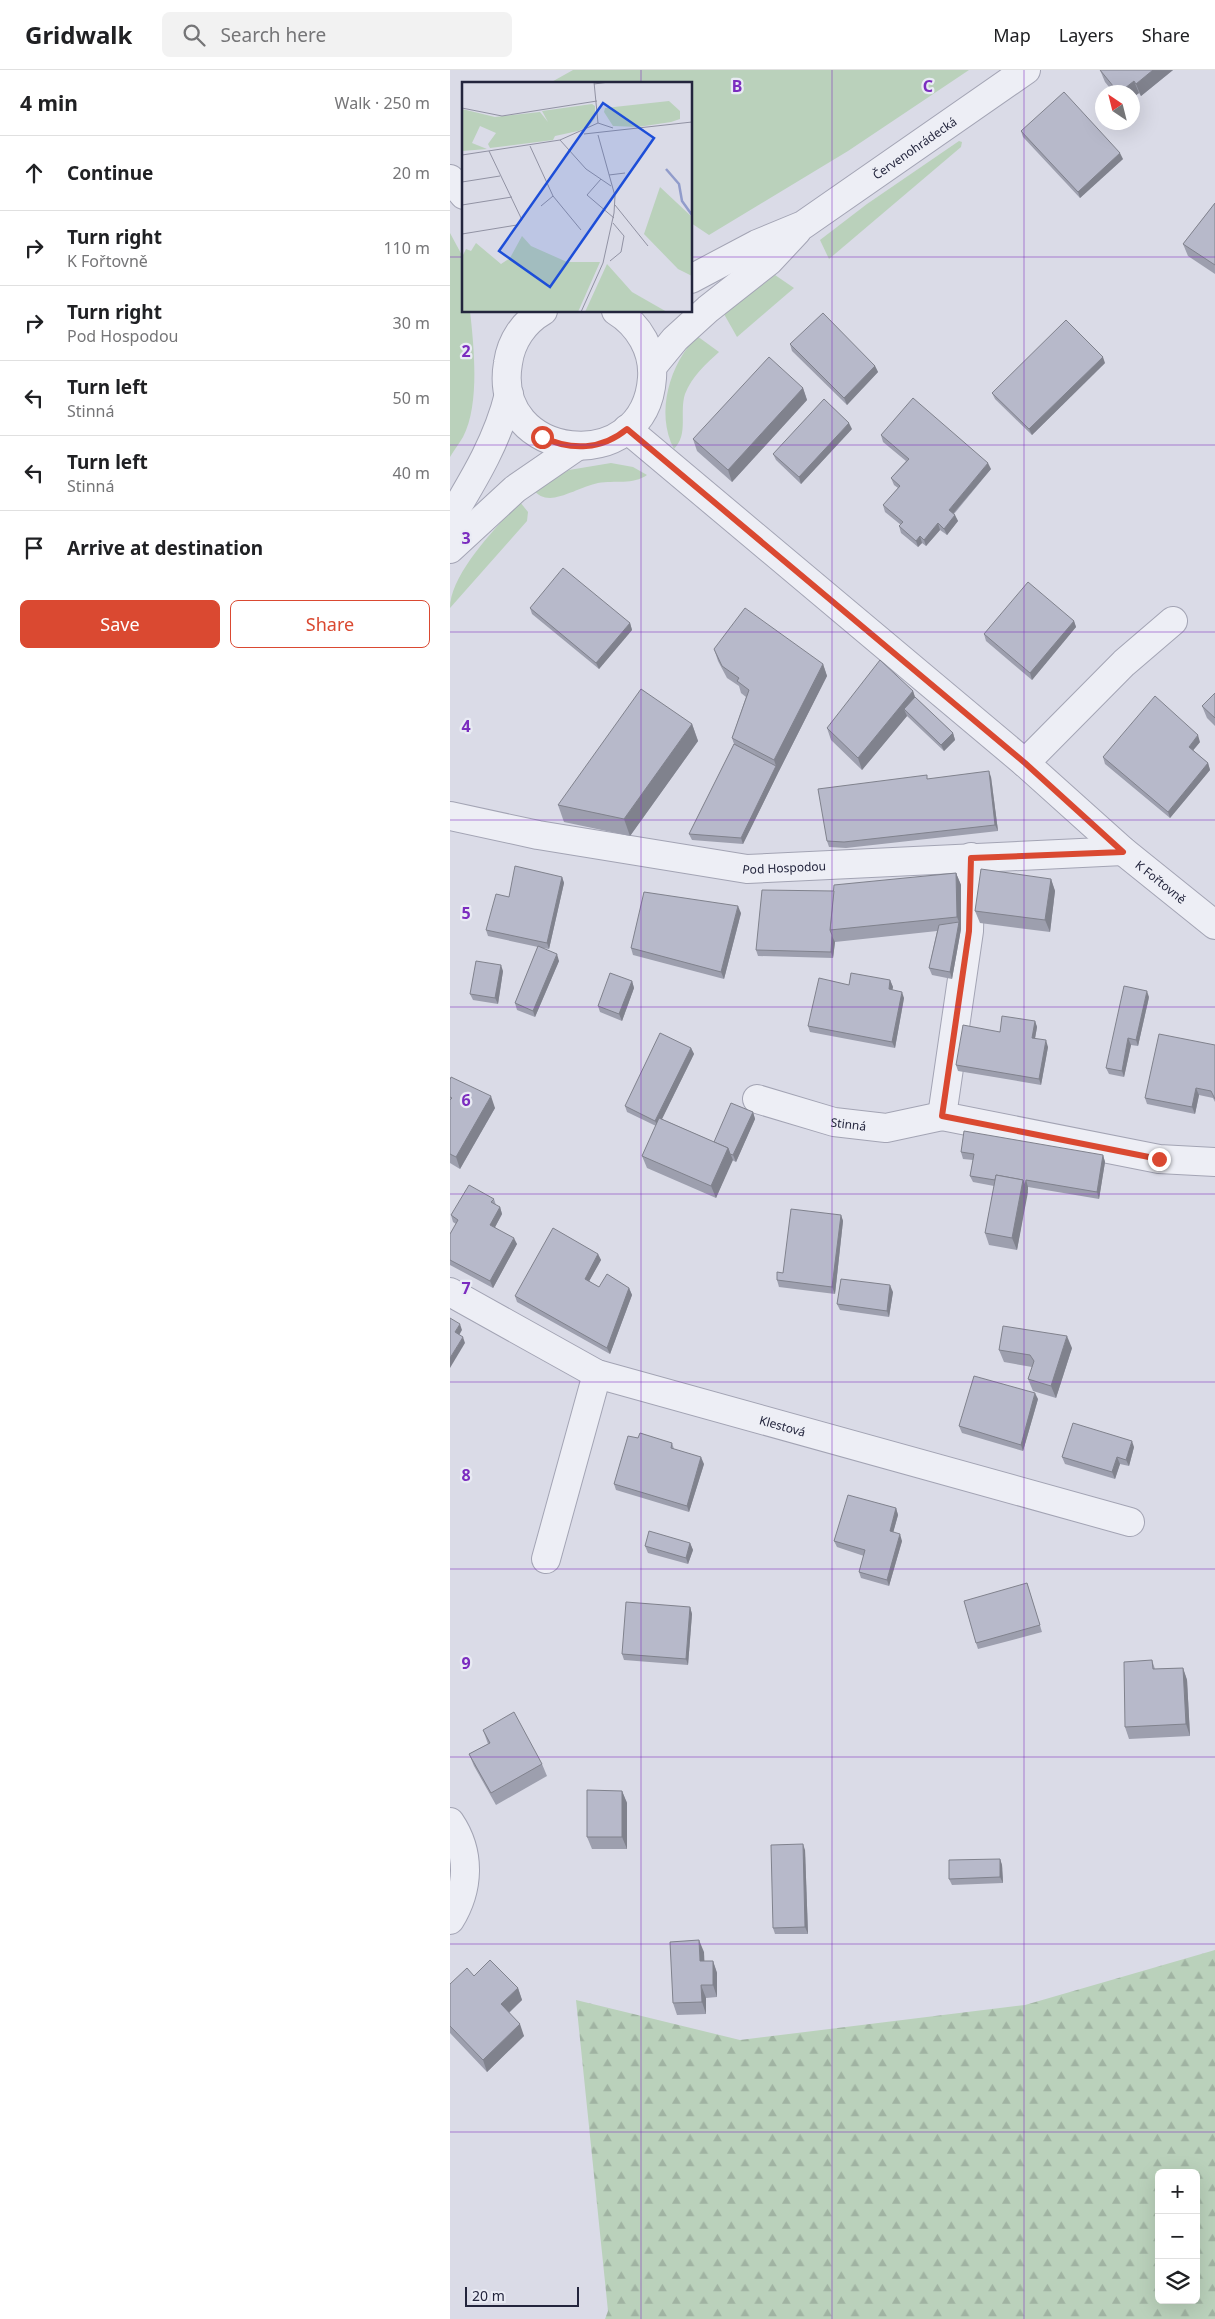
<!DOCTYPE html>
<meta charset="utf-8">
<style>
body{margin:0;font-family:"Noto Sans",sans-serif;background:#f2f2f2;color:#202124}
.controls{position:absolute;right:15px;bottom:15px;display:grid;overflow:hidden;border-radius:8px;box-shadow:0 5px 20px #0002}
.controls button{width:45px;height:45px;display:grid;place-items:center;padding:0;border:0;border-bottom:1px solid #e0e0e0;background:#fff;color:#202124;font:25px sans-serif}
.compass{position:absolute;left:645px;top:15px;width:45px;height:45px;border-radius:50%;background:#fff;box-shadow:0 5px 20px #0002;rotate:325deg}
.scale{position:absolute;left:15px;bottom:12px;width:114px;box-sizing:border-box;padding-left:5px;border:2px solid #23253d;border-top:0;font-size:14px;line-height:18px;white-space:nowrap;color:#23253d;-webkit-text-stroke:4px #e9ebf4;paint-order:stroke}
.stop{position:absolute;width:15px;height:15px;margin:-11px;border:4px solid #da4931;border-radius:50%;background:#fff}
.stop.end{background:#da4931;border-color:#fff;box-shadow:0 1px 5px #0008}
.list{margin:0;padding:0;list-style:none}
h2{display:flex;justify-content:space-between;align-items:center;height:65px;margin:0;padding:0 20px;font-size:21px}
h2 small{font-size:16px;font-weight:400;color:#757577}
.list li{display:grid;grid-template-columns:32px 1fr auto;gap:15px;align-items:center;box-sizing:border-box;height:75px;padding:0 20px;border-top:1px solid #e0e0e0}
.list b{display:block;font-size:19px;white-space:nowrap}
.list p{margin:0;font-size:16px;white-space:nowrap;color:#757577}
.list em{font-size:16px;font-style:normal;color:#757577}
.actions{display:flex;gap:10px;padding:15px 20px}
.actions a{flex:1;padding:11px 0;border:1px solid #da4931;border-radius:8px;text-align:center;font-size:18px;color:#da4931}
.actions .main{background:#da4931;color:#fff}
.icon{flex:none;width:28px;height:28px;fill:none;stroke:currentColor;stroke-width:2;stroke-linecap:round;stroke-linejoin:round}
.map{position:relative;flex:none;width:765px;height:2249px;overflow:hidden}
header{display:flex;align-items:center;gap:30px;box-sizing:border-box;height:70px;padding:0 25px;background:#fff;border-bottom:1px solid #e0e0e0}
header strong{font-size:24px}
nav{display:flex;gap:28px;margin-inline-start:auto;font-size:18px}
.search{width:350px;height:45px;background:#f2f2f2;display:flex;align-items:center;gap:12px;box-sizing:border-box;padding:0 18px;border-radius:8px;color:#757577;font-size:19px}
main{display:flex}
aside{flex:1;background:#fff}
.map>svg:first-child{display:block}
</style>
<header>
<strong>Gridwalk</strong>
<div class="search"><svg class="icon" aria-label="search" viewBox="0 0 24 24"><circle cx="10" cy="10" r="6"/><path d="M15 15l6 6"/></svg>Search here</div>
<nav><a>Map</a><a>Layers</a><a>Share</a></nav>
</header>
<main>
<aside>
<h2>4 min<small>Walk · 250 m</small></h2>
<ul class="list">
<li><svg class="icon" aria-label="ahead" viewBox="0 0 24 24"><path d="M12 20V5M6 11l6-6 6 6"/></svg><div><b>Continue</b></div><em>20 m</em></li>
<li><svg class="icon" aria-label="right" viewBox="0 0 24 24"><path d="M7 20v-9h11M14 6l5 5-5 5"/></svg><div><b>Turn right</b><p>K Fořtovně</p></div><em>110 m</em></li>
<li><svg class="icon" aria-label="right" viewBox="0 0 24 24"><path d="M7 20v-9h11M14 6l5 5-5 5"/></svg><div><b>Turn right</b><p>Pod Hospodou</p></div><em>30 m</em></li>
<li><svg class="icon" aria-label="left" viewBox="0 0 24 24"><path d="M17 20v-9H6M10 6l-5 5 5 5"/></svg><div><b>Turn left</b><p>Stinná</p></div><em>50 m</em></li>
<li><svg class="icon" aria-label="left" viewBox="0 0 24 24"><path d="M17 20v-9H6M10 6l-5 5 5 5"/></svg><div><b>Turn left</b><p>Stinná</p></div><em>40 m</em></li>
<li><svg class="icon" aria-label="arrive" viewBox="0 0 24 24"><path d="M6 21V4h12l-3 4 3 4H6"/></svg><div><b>Arrive at destination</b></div></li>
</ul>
<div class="actions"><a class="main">Save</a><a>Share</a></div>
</aside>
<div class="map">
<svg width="765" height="2249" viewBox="0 0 765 2249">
<defs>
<pattern id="forest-firs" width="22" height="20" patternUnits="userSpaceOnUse" patternTransform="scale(1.25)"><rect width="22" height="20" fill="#bad1bb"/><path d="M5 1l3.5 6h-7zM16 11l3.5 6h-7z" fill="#a0b3a2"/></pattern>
</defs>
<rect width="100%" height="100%" fill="#dadbe7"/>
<g fill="#bad1bb">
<polygon points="123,0 519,0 398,81 259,165 241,153 241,14 98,14"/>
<polygon points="509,71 512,72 511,77 379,189 370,170 417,134"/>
<path d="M0,163L14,189V241H20C24,277 30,335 13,367C9,374 4,380 0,387Z"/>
<polygon points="325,205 344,218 287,267 274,244"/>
<path d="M247,266L269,282C256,294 242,306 235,324C229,343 239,364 224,379C205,342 220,294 247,266Z"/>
<path d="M161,393L183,397L197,405C183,415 165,410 148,413C134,416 112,428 100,428C93,428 88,425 83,420L119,400Z"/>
<path d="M70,432L78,442L77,451L0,538C0,504 47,456 70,432Z"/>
</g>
<path fill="url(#forest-firs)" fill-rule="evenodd" d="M765,1880V2249H155L158,2241L126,1930L290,1970L575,1935ZM709,2103H746V2230H709Z"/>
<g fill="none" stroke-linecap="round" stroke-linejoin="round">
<g stroke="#a3a4b4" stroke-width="30">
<g id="minor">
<polyline points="0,109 14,125"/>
<path id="s1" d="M241,209L307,174L353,155L576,0"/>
<path d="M93,241C74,252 61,271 58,293C41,391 195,409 202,308C204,281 189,255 166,241"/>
<polyline points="202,297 225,269 258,239 319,191 347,161"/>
<path id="s2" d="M177,359L575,693L673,781L765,855"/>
<path d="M0,449C24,409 48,370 59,324"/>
<polyline points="0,479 65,419 126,377"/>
<polyline points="575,693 674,593 723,551"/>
<path id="s3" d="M0,746L88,765L297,799L673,781"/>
<polyline points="521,787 519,861 492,1046 709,1089 765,1092"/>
<path id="s4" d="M307,1029L384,1052L436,1058L492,1046"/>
<path id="s5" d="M0,1222L147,1304L680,1452"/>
<polyline points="96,1489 147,1304"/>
<path d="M0,1752C21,1783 19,1819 0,1850"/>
</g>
</g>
<use href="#minor" stroke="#edeef5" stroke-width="28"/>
</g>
<g fill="#9d9fae">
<polygon points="650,0 723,0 691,26 689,23 682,28 682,22 663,22 655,12"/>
<polygon points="571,61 673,89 630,128 573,67"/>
<polygon points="765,133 765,204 738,186 733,174"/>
<polygon points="340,274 425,296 428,302 397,335 342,281"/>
<polygon points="655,293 582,365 545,329 542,323"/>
<polygon points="353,318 357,330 282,412 247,381 243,369"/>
<polygon points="402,359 351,414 326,390 323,384"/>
<polygon points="431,365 541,399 504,444 508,451 497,465 490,460 476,476 472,473 468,477 451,463 449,456 451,455 435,442 433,435 448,418 444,415 441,408 456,391 433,372"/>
<polygon points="80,538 180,553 182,560 149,599 82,544"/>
<polygon points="624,551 626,557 582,610 536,571 534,564"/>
<polygon points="264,579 373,594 377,606 328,703 293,774 242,770 239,764 284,674 282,668 296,627 291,623 289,616 277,608 268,591"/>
<polygon points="463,621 465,627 503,663 505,670 494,681 457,646 412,700 381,670 377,658"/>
<polygon points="765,623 765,656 757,648 752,636"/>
<polygon points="242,654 248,671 180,766 114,752 108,735"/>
<polygon points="750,672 743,680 758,693 760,700 720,748 655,694 653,687"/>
<polygon points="541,707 548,761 396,778 379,777 377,771"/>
<polygon points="506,803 511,815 511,859 502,909 482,905 479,898 487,861 385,872 383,888 308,886 306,880 384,821"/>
<polygon points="112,807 114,813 99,879 92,878 109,891 85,947 67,940 65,933 88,877 38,866 36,860 59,827"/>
<polygon points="601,809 605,821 600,862 530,853 525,841"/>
<polygon points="291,843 274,909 183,885 181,878"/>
<polygon points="53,901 48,934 23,930 20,924"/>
<polygon points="440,910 443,917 442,920 454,928 445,978 360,962 358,956 399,915"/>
<polygon points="182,911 184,918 172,951 150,942 148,936"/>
<polygon points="699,927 688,976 681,975 674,1007 659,1004 656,998"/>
<polygon points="585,951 587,957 585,968 598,977 591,1015 508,1001 506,995 550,962"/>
<polygon points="765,975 765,1032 763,1028 749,1025 745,1044 697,1034 695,1028"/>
<polygon points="241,978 244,984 212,1049 264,1072 303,1042 305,1049 286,1092 282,1090 266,1128 197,1098 192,1086 206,1056 177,1042 175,1036"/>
<polygon points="0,1010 45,1038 10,1099 0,1093"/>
<polygon points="511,1082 653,1085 655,1092 649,1129 578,1117 567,1180 539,1175 535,1163 544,1116 523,1112 520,1106 523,1090 513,1089"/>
<polygon points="44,1129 46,1135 50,1137 52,1144 45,1157 67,1174 43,1218 0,1195 0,1164 6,1154 3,1152 1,1145"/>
<polygon points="391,1145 393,1151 385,1224 329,1217 327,1210 333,1203"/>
<polygon points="148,1184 151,1190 139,1211 149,1217 179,1218 182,1225 160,1284 67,1232 65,1226"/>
<polygon points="443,1222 439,1247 390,1240 387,1234"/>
<polygon points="622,1278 606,1328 583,1321 578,1309 582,1297 554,1292 549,1280"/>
<polygon points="588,1329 573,1381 512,1363 509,1356"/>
<polygon points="188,1368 222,1373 224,1379 254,1394 239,1442 166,1420 164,1414"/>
<polygon points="684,1377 679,1396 670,1394 665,1409 615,1394 612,1387"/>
<polygon points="446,1438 448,1445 443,1462 452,1471 439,1516 411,1508 409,1502 414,1486 387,1477 384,1471"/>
<polygon points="240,1473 243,1480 238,1494 198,1483 195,1476"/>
<polygon points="577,1513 592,1562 528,1579 526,1573"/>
<polygon points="240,1537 242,1544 238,1595 174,1590 172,1584"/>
<polygon points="702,1590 705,1599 733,1598 737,1610 740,1666 679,1669 675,1657"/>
<polygon points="33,1660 92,1694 97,1706 46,1735 24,1696 19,1684 38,1674"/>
<polygon points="172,1721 177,1733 177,1779 142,1779 137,1767"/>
<polygon points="355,1780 358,1864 325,1864 323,1858"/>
<polygon points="550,1789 552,1795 553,1813 502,1815 499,1809"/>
<polygon points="254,1882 254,1891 263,1891 267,1903 267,1927 256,1928 256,1944 227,1945 223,1933"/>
<polygon points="24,1906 68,1918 72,1930 59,1943 74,1966 37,2002 0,1963 0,1914"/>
</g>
<g fill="#80828d">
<polygon points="703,0 723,0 691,26 686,14"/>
<polygon points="684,11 689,23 682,28 682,22 670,22"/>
<polygon points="670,83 673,89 630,128 628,122"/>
<polygon points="653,287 655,293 582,365 579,359"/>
<polygon points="425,296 428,302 397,335 394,328"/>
<polygon points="353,318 357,330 282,412 278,400"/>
<polygon points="399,353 402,359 351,414 349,407"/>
<polygon points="538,393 541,399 501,446 499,440"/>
<polygon points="505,445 508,451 497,465 494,459"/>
<polygon points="488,453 490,460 476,476 474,470"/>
<polygon points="470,466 472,473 468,477 466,471"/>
<polygon points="624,551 626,557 582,610 580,603"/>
<polygon points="180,553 182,560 149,599 146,593"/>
<polygon points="373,594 377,606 328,703 293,774 291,768 326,696 324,690"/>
<polygon points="463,621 467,633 454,639 457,646 412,700 408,688"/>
<polygon points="242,654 248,671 180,766 174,749"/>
<polygon points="503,663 505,670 494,681 491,675"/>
<polygon points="748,665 750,672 741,683 739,677"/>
<polygon points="758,693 760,700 720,748 718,742"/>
<polygon points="539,701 541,707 548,761 545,755"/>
<polygon points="506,803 511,815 511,859 502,909 500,902 509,852 507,847"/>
<polygon points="112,807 114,813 99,879 97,873"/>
<polygon points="601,809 605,821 600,862 595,850"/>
<polygon points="288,836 291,843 274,909 271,902"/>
<polygon points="382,866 385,872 383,888 381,882"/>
<polygon points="107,884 109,891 85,947 83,941"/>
<polygon points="51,895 53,901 48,934 45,928"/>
<polygon points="440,910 443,917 441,926 439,919"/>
<polygon points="182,911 184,918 172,951 169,944"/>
<polygon points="697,921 699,927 688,976 686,970"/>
<polygon points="452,922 454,928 445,978 442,972"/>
<polygon points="585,951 587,957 584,974 582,968"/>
<polygon points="678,968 681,975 674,1007 672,1001"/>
<polygon points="596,970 598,977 591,1015 589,1009"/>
<polygon points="241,978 244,984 208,1057 205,1051"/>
<polygon points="746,1018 749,1025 745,1044 742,1037"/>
<polygon points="41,1026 45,1038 10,1099 6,1087"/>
<polygon points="303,1042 305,1049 286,1092 283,1085"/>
<polygon points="278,1078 283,1090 266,1128 261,1116"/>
<polygon points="653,1085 655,1092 649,1129 647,1122"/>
<polygon points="573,1110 578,1122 567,1180 562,1168"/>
<polygon points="576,1110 578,1117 578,1122 575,1116"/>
<polygon points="50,1137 52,1144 43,1161 40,1155"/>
<polygon points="391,1145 393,1151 385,1224 382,1217"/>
<polygon points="64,1168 67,1174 43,1218 40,1211"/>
<polygon points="148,1184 151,1190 137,1215 135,1209"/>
<polygon points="440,1215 443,1222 439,1247 437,1241"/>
<polygon points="179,1218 182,1225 160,1284 157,1278"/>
<polygon points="10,1254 12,1260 7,1269 5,1262"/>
<polygon points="617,1266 622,1278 606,1328 601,1316"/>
<polygon points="13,1267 15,1273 0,1298 0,1288"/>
<polygon points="585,1323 588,1329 573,1381 571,1375"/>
<polygon points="682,1371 684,1377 679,1396 676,1390"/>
<polygon points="251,1387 254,1394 239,1442 237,1436"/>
<polygon points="667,1387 670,1394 665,1409 662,1402"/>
<polygon points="446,1438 448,1445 442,1467 440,1461"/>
<polygon points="450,1464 452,1471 439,1516 437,1510"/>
<polygon points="240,1473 243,1480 238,1494 236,1488"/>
<polygon points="240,1537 242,1544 238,1595 236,1589"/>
<polygon points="733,1598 737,1610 740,1666 736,1654"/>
<polygon points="172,1721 177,1733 177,1779 172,1767"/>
<polygon points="353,1774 355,1780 358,1864 355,1857"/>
<polygon points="550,1789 552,1795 553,1813 550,1807"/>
<polygon points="249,1870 254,1882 255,1904 250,1891"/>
<polygon points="263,1891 267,1903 267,1927 263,1915"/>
<polygon points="251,1915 256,1928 256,1944 252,1932"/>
<polygon points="68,1918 72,1930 55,1946 51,1934"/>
<polygon points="70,1954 74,1966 37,2002 33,1990"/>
</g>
<g fill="#b7b9ca" stroke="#80828d">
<polygon points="650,0 703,0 686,14 684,11 670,22 668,22"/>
<polygon points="614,22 670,83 628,122 571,61"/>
<polygon points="765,133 765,195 733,174"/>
<polygon points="373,243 425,296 394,328 340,274"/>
<polygon points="616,250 653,287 579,359 542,323"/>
<polygon points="319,287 353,318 278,400 243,369"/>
<polygon points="463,328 538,393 499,440 505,445 494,459 488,453 474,470 470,466 466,471 449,456 453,452 433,435 450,416 441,408 459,389 431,365"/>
<polygon points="374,329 399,353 349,407 323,384"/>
<polygon points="113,498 180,553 146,593 80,538"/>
<polygon points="578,512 624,551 580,603 534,564"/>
<polygon points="295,538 373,594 324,690 282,668 299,620 287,611 289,608 272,596 264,579"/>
<polygon points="430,590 463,621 408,688 377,658"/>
<polygon points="191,619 242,654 174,749 108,735"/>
<polygon points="765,623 765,648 752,636"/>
<polygon points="705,626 748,665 739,677 758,693 718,742 653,687"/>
<polygon points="465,627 503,663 491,675 454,639"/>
<polygon points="284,674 326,696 291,768 239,764"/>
<polygon points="539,701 545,755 394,772 377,771 368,719 477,705 477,709"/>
<polygon points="65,796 112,807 97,873 36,860 46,824 59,827"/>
<polygon points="531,799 601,809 595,850 525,841"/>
<polygon points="506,803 507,847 380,860 384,815"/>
<polygon points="312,820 384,821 380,860 382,865 381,882 306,880"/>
<polygon points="194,822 288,836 271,902 181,878"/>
<polygon points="509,852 500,902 479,898 489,855"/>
<polygon points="88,876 107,884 83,941 65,933"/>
<polygon points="26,891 51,895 45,928 20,924"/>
<polygon points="160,903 182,911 169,944 148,936"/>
<polygon points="401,903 440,910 439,919 452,922 442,972 358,956 369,908 399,915"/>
<polygon points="674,916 697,921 686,970 678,968 672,1001 656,998"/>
<polygon points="552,946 585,951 582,968 596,970 589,1009 506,995 513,955 550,962"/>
<polygon points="210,963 241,978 205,1051 175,1036"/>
<polygon points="709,964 765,975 765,1029 761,1021 746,1018 742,1037 695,1028"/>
<polygon points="1,1007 41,1026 6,1087 0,1084 0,1030 2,1028 0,1027 0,1010"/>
<polygon points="281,1033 303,1042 283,1085 280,1084 278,1078 264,1072"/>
<polygon points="209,1048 278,1078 261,1116 192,1086"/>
<polygon points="514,1061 653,1085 647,1122 576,1110 575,1116 573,1110 546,1105 545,1110 520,1106 524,1084 511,1082"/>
<polygon points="546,1105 573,1110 562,1168 535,1163"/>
<polygon points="19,1115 44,1129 41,1132 50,1137 40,1155 64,1168 40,1211 0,1190 0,1164 8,1150 1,1145"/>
<polygon points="341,1139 391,1145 382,1217 327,1210 327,1202 333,1203"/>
<polygon points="103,1158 148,1184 135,1209 149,1217 157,1204 179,1218 157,1278 65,1226"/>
<polygon points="391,1209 440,1215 437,1241 387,1234"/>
<polygon points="0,1248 10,1254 5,1262 13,1267 0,1288"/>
<polygon points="553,1256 617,1266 601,1316 578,1309 584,1291 580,1285 549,1280"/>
<polygon points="524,1306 585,1323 571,1375 509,1356"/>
<polygon points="623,1353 682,1371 676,1390 667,1387 662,1402 612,1387"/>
<polygon points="190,1363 222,1373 221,1378 251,1387 237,1436 164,1414 178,1366 188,1368"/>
<polygon points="398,1425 446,1438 440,1461 450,1464 437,1510 409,1502 415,1480 384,1471"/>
<polygon points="199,1461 240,1473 236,1488 195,1476"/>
<polygon points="577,1513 590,1555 526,1573 514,1531"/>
<polygon points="176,1532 240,1537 236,1589 172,1584"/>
<polygon points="702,1590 703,1599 733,1598 736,1654 675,1657 674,1592"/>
<polygon points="64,1642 92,1694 41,1723 19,1684 40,1673 33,1660"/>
<polygon points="137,1720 172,1721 172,1767 137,1767"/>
<polygon points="353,1774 355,1857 323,1858 321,1775"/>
<polygon points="550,1789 550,1807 499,1809 499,1790"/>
<polygon points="249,1870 250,1891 263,1891 263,1915 251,1915 252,1932 223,1933 220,1872"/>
<polygon points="40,1890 68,1918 51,1934 70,1954 33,1990 0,1956 0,1914 17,1898 24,1906"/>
</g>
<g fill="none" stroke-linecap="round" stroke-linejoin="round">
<path stroke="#da4931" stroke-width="6" d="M92,367C121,381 152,380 177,359L575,693L673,782L521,788L519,861L492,1046L709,1089"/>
</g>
<path fill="none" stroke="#7b2cbf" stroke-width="1" stroke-opacity="0.55" d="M191,0V14M382,0V2249M574,0V2249M0,187H14M241,187H765M191,241V2249M0,375H765M0,562H765M0,750H765M0,937H765M0,1124H765M0,1312H765M0,1499H765M0,1687H765M0,1874H765M0,2062H765"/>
<g text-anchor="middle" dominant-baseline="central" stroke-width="4.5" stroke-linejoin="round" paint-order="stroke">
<g font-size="12" fill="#23253d" stroke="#e9ebf4">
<text stroke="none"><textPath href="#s1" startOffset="260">Červenohrádecká</textPath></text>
<text stroke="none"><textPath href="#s3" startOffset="339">Pod Hospodou</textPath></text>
<text stroke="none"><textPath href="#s2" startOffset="700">K Fořtovně</textPath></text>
<text stroke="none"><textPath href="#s4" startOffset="95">Stinná</textPath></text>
<text stroke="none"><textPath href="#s5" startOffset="361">Klestová</textPath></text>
</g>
</g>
<g transform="translate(12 12)">
<rect width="230" height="230" fill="#dadbe7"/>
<path d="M207,19L218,29V37L209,40L176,45L151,44L142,30L143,26ZM130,22L133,24V36L127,44L116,49L93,54L91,58L28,66L26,62L34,51L18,44L10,61L25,67L0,69V27L33,35L78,30L86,40L80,29ZM198,105L230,135V194L216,187L182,152Z" fill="#bad1bb"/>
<path d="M60,154L69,164L105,180H138L116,230H0V175L4,167L9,169L14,161L39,182L48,176ZM145,182L170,210L205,230H123Z" fill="#bad1bb"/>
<path fill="none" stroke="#919ccb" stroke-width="2.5" d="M204,87L217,102L220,119L230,133"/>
<path fill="none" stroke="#9192a3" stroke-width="1" d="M45,0H63M132,0L136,41M132,2L147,0M0,26L40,34L135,19M136,41L151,46M122,52L230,40M98,58L124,87L149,104M68,64L91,114L119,148M0,73L98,58L136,41M147,93L163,91M139,97L125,113L152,136M0,100L38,94M0,123L50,115M153,123L186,164M79,124L91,114M0,152L55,143L60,138L27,69M148,179L159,170L162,154L151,141M119,230L141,181L152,131L153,114L136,53"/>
<path fill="#1d4ed8" fill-opacity="0.15" stroke="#1d4ed8" stroke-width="2.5" d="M141,21L192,56L88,205L37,169Z"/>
<rect width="230" height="230" fill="none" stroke="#23253d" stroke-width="2.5"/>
</g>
<g font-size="16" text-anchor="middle" font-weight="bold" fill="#7b2cbf" stroke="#e9ebf4" stroke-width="4.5" stroke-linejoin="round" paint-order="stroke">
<text x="287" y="22">B</text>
<text x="478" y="22">C</text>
<text x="16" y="287">2</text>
<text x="16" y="474">3</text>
<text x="16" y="662">4</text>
<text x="16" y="849">5</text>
<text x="16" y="1036">6</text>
<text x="16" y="1224">7</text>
<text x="16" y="1411">8</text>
<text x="16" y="1599">9</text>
</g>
</svg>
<div class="controls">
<button>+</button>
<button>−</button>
<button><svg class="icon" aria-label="layers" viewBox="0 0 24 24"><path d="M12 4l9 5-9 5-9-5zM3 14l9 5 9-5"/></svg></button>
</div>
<svg class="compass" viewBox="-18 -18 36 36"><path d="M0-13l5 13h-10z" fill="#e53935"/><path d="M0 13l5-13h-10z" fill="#757577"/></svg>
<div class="scale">20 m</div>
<div class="stop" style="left:92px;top:367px"></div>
<div class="stop end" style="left:709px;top:1089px"></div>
</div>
</main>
